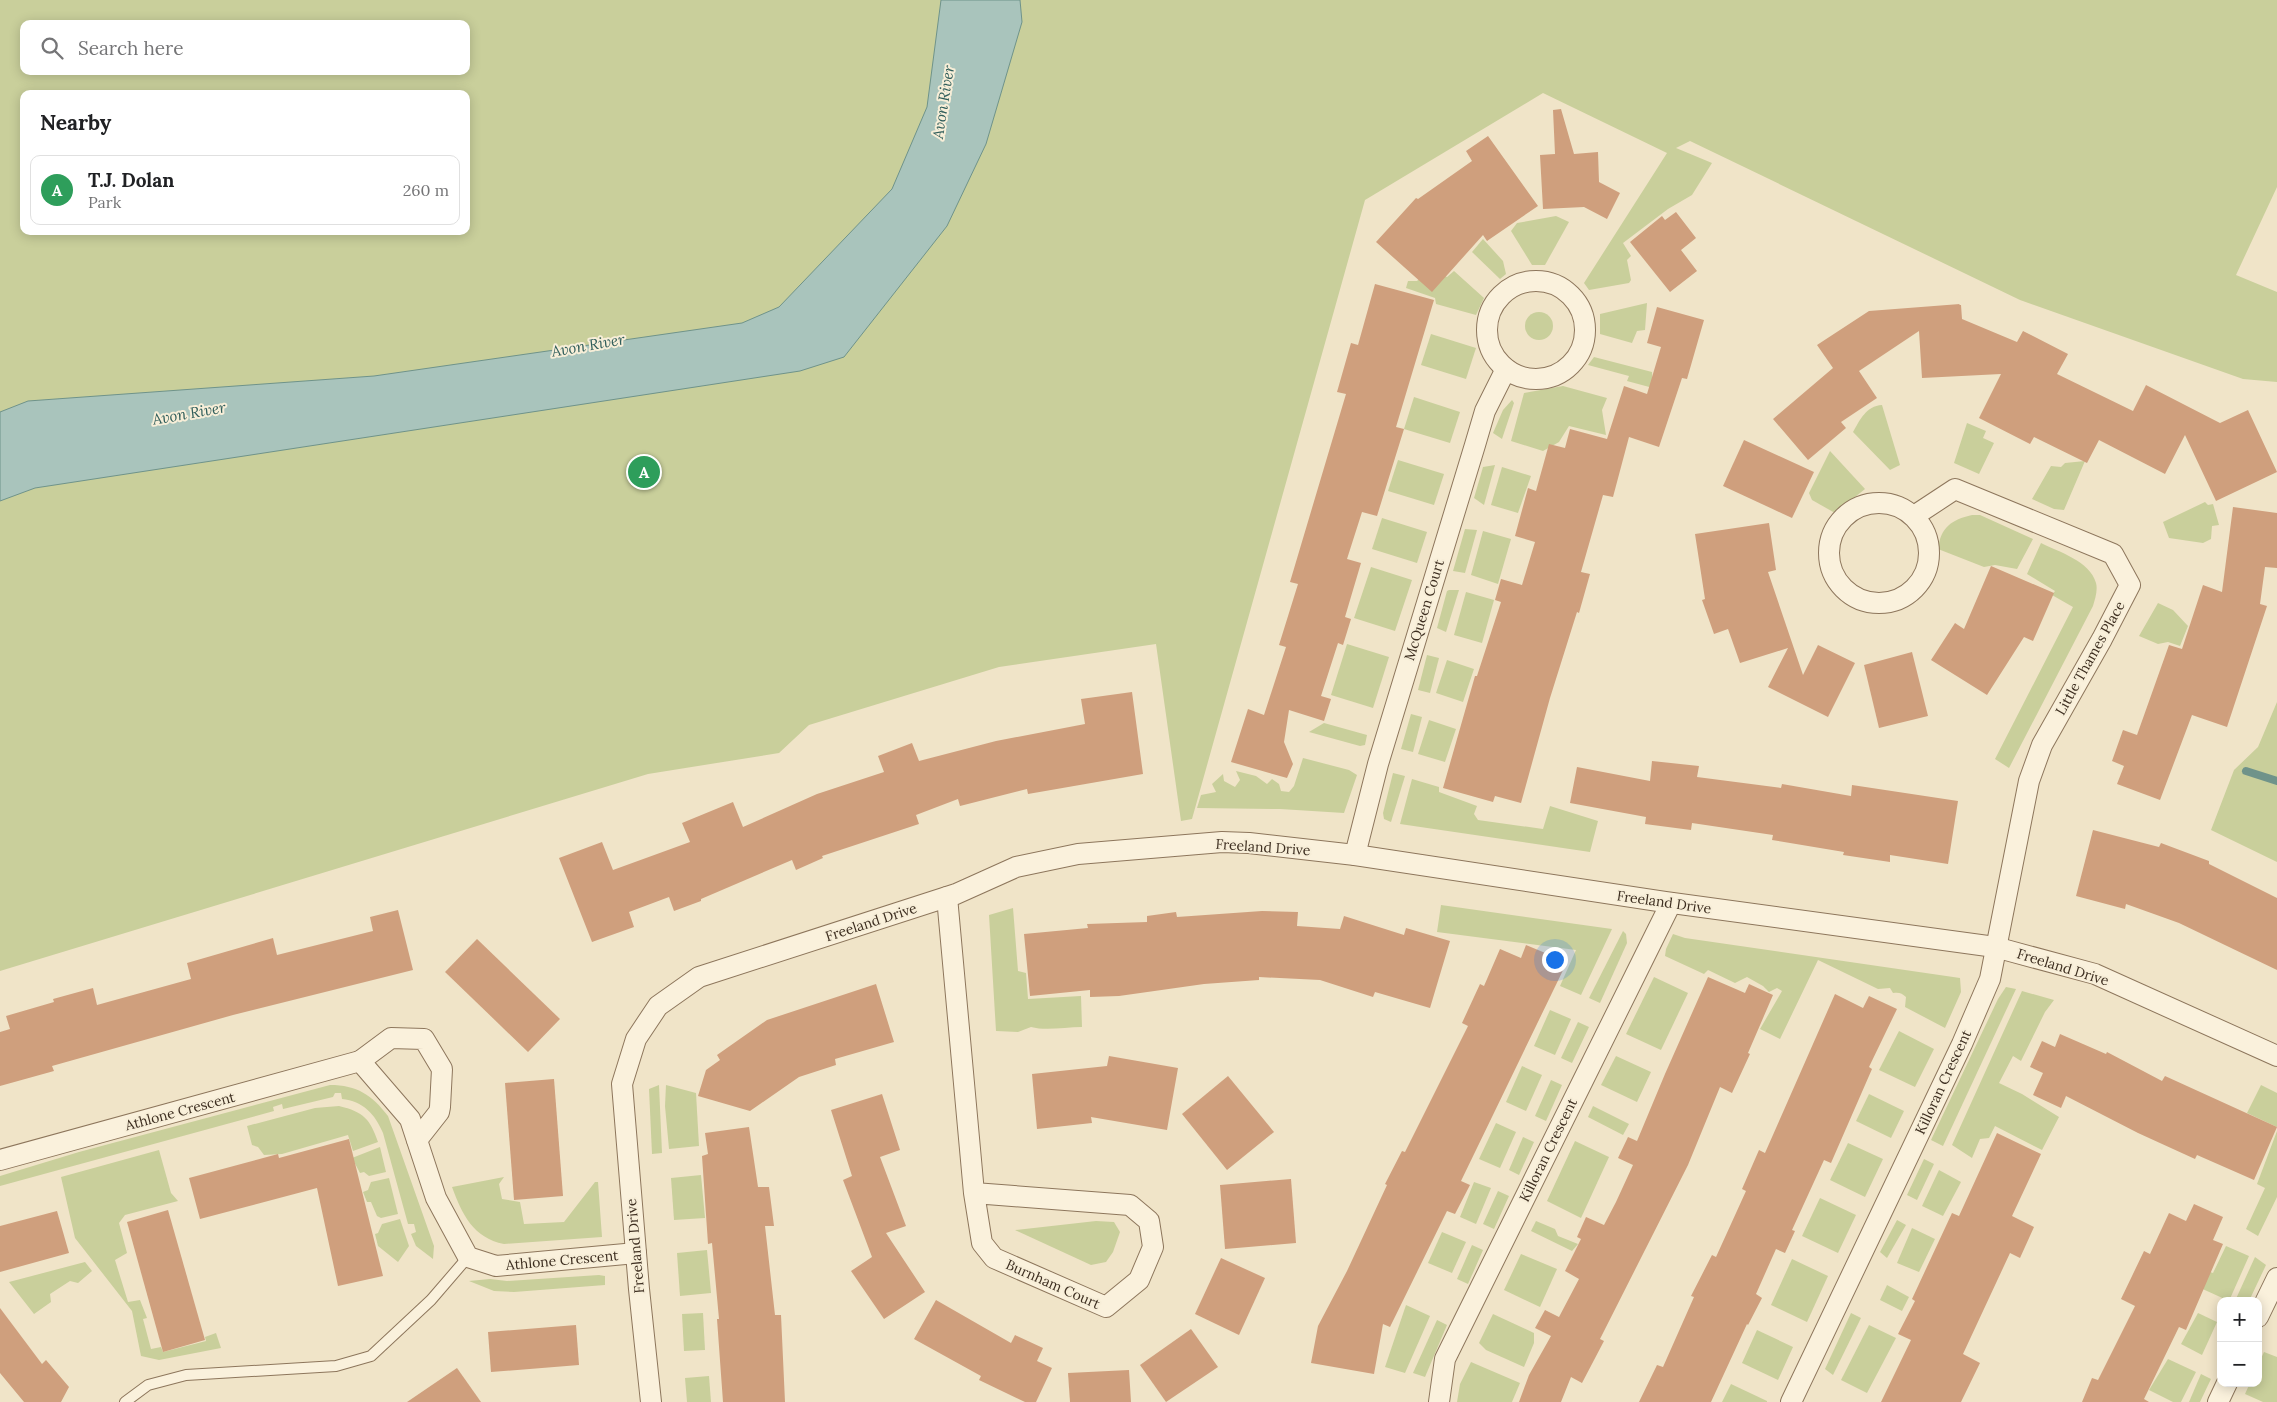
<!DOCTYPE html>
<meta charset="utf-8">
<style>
body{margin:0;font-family:Lora,serif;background:#f6f6f6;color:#202124}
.controls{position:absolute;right:15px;bottom:15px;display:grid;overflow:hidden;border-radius:10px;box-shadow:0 2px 12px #0003}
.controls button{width:45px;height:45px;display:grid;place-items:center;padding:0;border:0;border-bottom:1px solid #e0e0e0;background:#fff;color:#202124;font:25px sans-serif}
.you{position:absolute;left:1554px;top:959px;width:18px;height:18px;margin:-12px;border:4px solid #fff;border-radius:50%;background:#1a73e8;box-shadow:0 0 0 8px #1a73e833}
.badge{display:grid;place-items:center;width:32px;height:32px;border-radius:50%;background:#db2777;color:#fff;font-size:16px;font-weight:700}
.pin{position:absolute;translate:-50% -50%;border:2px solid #fff;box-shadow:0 1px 5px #0006}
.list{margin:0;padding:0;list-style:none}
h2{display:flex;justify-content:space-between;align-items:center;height:65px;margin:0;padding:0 20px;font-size:21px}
h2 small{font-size:16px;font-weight:400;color:#757577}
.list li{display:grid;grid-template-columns:32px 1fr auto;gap:15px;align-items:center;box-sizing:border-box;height:70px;margin:0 10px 10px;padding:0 10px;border:1px solid #e0e0e0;border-radius:10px}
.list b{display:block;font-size:19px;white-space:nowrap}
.list p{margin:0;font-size:16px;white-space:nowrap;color:#757577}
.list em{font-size:16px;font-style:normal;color:#757577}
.icon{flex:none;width:28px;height:28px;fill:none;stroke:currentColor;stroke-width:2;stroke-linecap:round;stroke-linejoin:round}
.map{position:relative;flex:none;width:2277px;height:1402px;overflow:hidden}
.search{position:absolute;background:#fff;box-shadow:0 2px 12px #0003;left:20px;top:20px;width:450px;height:55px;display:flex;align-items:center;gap:12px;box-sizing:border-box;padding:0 18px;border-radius:10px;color:#757577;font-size:19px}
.panel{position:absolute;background:#fff;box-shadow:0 2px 12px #0003;left:20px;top:90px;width:450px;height:145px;border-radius:10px}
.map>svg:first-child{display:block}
</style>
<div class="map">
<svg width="2277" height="1402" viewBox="0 0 2277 1402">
<rect width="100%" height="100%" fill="#f0e4c8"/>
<g fill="#c9cf9b" fill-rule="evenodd">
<path d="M0,0H2277V187L2236,275L2277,292V382L2243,379L2020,300L1690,141L1676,148L1712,163L1692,195L1668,209L1623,243L1631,256L1627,260L1631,280L1629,283L1589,290L1584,283L1667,153L1543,93L1365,200L1192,819L1181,821L1156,644L999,667L809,725L779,753L648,774L0,971ZM24,24H466V71H24ZM24,94H466V231H24Z"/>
<polygon points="1556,216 1569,222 1545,265 1532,265 1511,231 1517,223"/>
<polygon points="1483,239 1503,261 1506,274 1500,279 1472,252"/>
<polygon points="1429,269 1447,277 1454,271 1484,298 1476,315 1436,304 1435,298 1406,288 1408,281 1417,281"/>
<polygon points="1647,303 1645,330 1637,331 1632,343 1600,334 1600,314"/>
<circle cx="1539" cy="326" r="14"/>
<polygon points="1431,334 1476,348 1466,379 1421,365"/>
<polygon points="1594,357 1652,372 1653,388 1627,381 1629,376 1588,365"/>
<polygon points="1563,386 1607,398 1602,410 1606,435 1569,426 1559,442 1543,451 1511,441 1524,393"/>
<polygon points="1414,397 1460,412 1450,443 1404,429"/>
<polygon points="1512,400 1514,403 1502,439 1493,433 1503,410"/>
<path d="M1882,405L1900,465L1890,470L1853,432C1860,420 1866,406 1882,405Z"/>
<polygon points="1967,423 1986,431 1983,438 1994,443 1979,474 1954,463"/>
<polygon points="1830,451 1865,489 1835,513 1812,500 1809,493"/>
<polygon points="1398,460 1444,474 1434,505 1388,491"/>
<polygon points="2085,461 2064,510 2054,509 2032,499 2051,466 2061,467 2065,463"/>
<polygon points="1495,465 1484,505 1474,498 1483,467"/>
<polygon points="1502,467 1531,476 1518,513 1491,505"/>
<polygon points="2205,502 2208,505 2213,504 2219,525 2212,526 2211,539 2203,543 2169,538 2163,522"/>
<path d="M1972,515H1980L2033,539L2017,569L1995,565L1984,567L1938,549C1941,527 1951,520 1972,515Z"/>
<polygon points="1382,518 1427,532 1417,563 1372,549"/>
<polygon points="1465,529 1477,530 1465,573 1453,571"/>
<polygon points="1483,531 1511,539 1498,584 1471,575"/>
<path d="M2041,543C2059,552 2090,561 2096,583C2098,590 2095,599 2093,606L2009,768L1995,759L2073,607L2052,595L2055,591L2027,574Z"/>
<polygon points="1371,567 1412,580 1395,631 1354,618"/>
<polygon points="1449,590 1459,590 1446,632 1437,628 1447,591"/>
<polygon points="1466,592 1494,600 1482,643 1454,635"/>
<polygon points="2158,603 2173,610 2188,626 2180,646 2168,642 2158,644 2139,636"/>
<polygon points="1347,644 1389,657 1373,708 1331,695"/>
<polygon points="1427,655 1439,658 1430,693 1418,690"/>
<polygon points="1447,660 1474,669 1463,702 1436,693"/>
<polygon points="2277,702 2277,862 2211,830 2234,770 2258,747"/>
<polygon points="1411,714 1422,717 1413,752 1401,749"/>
<polygon points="1429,720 1456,729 1445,762 1418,754"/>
<polygon points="1324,723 1367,735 1365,745 1360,746 1309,732"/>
<polygon points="1303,758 1349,770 1357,775 1344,813 1280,809 1197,808 1201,795 1216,792 1212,784 1223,774 1224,781 1235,787 1240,780 1236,771 1256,776 1267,784 1272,779 1279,784 1281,791 1289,792 1294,786"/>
<polygon points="1393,773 1405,776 1391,822 1384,819 1383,813"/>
<polygon points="1412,779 1439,787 1439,792 1477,806 1474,814 1478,820 1543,829 1550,806 1598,821 1590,852 1400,824"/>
<polygon points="1441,905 1612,929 1581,995 1560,986 1576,950 1437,932"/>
<path d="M1013,908L1018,971L1026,973L1028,999L1081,996L1082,1027C1065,1027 1046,1031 1031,1027L1018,1032L996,1031L989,915Z"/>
<polygon points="1623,931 1626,934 1627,943 1600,1003 1589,998"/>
<path d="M1673,934L1685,938L1960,978L1961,992L1945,1028L1905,1007L1906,997C1902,993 1899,992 1893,993L1890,988L1878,989L1818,960L1780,1039L1760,1029L1782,991L1777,988L1769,992L1763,986L1747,977L1735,983L1708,970L1704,974L1665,956L1666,949Z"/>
<polygon points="1654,977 1688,993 1661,1050 1626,1034"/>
<polygon points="2006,987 2016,989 1943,1146 1931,1140 1998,999"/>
<polygon points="2022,991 2054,1000 2045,1012 2021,1061 2013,1056 1999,1083 2022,1094 2059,1117 2042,1150 1995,1126 1989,1138 1980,1139 1972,1158 1952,1145"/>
<polygon points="1550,1010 1571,1019 1555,1055 1534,1046"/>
<polygon points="1578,1022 1589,1027 1572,1063 1561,1058"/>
<polygon points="1899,1031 1934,1049 1915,1087 1879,1070"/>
<polygon points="1616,1056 1651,1072 1637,1102 1601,1085"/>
<polygon points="1522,1066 1542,1075 1526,1111 1506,1102"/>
<polygon points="1551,1080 1562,1085 1546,1121 1535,1116"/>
<path d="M330,1085C357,1085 372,1095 388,1116L434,1246L433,1259L416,1246L411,1234L416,1232L414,1224H408L383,1133C375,1114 363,1101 342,1099L341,1093H335L333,1097L283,1109L282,1104L273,1107L274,1111L0,1186V1176L79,1152Z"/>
<polygon points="659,1085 662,1153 652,1154 649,1089"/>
<polygon points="666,1085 696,1093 699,1146 669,1149 665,1106"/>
<polygon points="2261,1085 2277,1093 2277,1127 2247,1113"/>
<polygon points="1869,1094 1904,1111 1891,1138 1856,1121"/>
<path d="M339,1106C364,1112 370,1119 378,1142L353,1151L348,1135L282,1154L264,1155L258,1147L252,1145L247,1126L315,1108Z"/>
<polygon points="1593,1106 1629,1124 1623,1135 1588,1117"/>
<polygon points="1496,1123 1516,1132 1500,1168 1479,1159"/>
<polygon points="2277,1131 2277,1197 2258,1236 2246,1229 2265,1188 2257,1184"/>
<polygon points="1523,1137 1534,1142 1519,1175 1509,1170"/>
<polygon points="1575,1141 1609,1157 1581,1218 1547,1201"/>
<polygon points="1848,1143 1883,1159 1865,1197 1830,1180"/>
<polygon points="380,1147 386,1172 369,1176 364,1172 360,1173 352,1158"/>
<polygon points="159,1150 171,1193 178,1201 125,1215 119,1223 127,1253 115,1260 128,1302 140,1300 147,1318 143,1319 151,1349 161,1347 163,1352 206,1341 205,1337 216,1333 221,1348 159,1360 141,1356 132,1311 75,1238 61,1177"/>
<polygon points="1924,1159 1934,1164 1917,1200 1907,1195"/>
<polygon points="1939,1170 1961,1182 1943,1216 1922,1206"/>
<polygon points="701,1175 705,1218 674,1220 671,1178"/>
<path d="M504,1177L499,1184L502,1199L520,1202L524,1224L564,1222L595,1182H598L602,1237L504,1244C473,1238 462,1214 452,1187Z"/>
<polygon points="389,1178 398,1214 381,1218 377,1216 371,1202 367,1202 363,1192 368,1190 371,1182"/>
<polygon points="1474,1182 1491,1188 1476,1224 1460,1217"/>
<polygon points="1498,1191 1509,1196 1494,1229 1483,1224"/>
<polygon points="1820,1198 1856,1215 1838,1253 1802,1236"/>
<polygon points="400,1219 409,1246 398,1262 378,1246 375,1234 378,1233 382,1224"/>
<polygon points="1897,1220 1906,1225 1887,1258 1880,1252"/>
<polygon points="1096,1221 1114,1222 1120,1232 1113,1252 1106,1262 1091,1265 1015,1230"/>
<polygon points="1536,1221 1555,1229 1558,1236 1578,1244 1572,1251 1531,1231"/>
<polygon points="1912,1228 1935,1239 1919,1272 1897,1263"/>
<polygon points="1442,1232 1466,1242 1452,1273 1428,1263"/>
<polygon points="1472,1245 1483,1250 1468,1284 1457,1279"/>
<polygon points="2226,1246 2249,1256 2229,1301 2196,1286 2204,1270 2213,1273"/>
<polygon points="707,1250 711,1293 680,1296 677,1253"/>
<polygon points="1521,1254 1557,1269 1540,1307 1504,1290"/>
<polygon points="2255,1257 2266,1265 2249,1301 2235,1301"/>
<polygon points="1792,1259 1828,1276 1807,1322 1771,1305"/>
<polygon points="85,1262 92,1271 78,1283 70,1281 50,1294 51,1302 34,1314 9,1282"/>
<polygon points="599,1275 605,1276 605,1285 514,1292 494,1291 469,1281 490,1279 507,1281"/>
<polygon points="1887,1285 1909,1297 1902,1311 1880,1300"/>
<polygon points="1406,1305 1430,1316 1405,1373 1385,1367"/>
<polygon points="703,1313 705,1350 684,1351 682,1314"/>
<polygon points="1851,1313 1861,1318 1833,1375 1825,1369"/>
<polygon points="2198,1313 2217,1322 2202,1355 2181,1344"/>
<polygon points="1493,1314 1534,1333 1534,1343 1524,1367 1486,1350 1479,1343"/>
<polygon points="1437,1320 1447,1325 1425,1377 1413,1373"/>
<polygon points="1869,1325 1896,1338 1867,1393 1841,1380"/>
<polygon points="1757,1330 1793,1347 1778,1380 1742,1363"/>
<polygon points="2264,1352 2277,1357 2277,1402 2263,1402 2245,1394 2250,1383 2258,1383 2258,1365"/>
<polygon points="2168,1359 2196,1372 2181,1402 2173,1402 2149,1390"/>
<polygon points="1471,1362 1520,1383 1512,1402 1457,1402 1460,1384"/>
<polygon points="2201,1374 2211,1379 2200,1402 2189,1402"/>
<polygon points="709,1376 711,1402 687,1402 685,1378"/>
<polygon points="1731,1384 1767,1401 1767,1402 1722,1402"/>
</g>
<polygon fill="#a9c4bc" stroke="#6f938a" points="941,0 1020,0 1022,22 986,144 947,226 844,357 800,371 35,488 0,501 0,412 28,401 374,376 742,323 779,307 892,189 927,107"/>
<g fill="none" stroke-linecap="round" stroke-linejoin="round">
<polyline stroke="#6f938a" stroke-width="8" points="2246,771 2277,781"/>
</g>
<g fill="#cf9f7d">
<polygon points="1561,109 1574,154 1598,152 1599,182 1620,193 1607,219 1584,207 1543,209 1540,155 1555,154 1553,110"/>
<polygon points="1488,136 1538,206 1487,241 1483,235 1432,292 1376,242 1416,198 1418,199 1472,161 1466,151"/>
<polygon points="1676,212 1696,238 1681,250 1697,271 1670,292 1630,242 1662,216 1665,220"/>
<polygon points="1375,284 1434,300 1396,427 1404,429 1377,516 1362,512 1347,559 1361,563 1345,617 1351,619 1343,645 1338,643 1321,696 1331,699 1324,721 1289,710 1284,742 1293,764 1287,778 1231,762 1248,709 1264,715 1286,647 1279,645 1298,584 1290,582 1346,394 1337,392 1351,343 1358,345"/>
<polygon points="1960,304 1959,305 1961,305 1962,319 2017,342 2023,331 2068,354 2057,374 2133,411 2146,385 2220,423 2248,410 2277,472 2216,501 2185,435 2165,474 2099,440 2087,463 2034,437 2030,444 1979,418 2001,374 1922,378 1919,331 1859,371 1877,398 1841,422 1846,428 1808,460 1773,419 1833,368 1817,345 1869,311"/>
<polygon points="1657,307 1704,320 1687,379 1682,378 1659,447 1629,437 1613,497 1603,495 1581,572 1590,574 1579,613 1577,612 1550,698 1521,803 1495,796 1493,802 1443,788 1475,676 1477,676 1501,602 1495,600 1501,579 1522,585 1535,542 1515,536 1528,488 1536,491 1549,444 1565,448 1570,429 1607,439 1624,386 1647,394 1661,347 1647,343"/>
<polygon points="1744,440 1814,472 1792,518 1723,486"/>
<polygon points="2233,507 2277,513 2277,568 2265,567 2260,604 2267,606 2227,727 2192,715 2160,800 2117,784 2124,766 2112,761 2123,730 2137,735 2169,645 2182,649 2203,585 2222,592"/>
<polygon points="1769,523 1776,570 1768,572 1803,675 1818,645 1855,663 1828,717 1768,687 1788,648 1740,663 1728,629 1714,634 1702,600 1705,599 1695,534"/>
<polygon points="1991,566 2054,593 2033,641 2024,637 1987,695 1931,660 1955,623 1964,629"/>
<polygon points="1912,652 1928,716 1879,728 1864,665"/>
<polygon points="1132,692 1143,774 1028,794 1027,789 960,806 958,799 916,815 919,824 822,856 823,858 796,870 792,860 701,899 701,901 674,911 669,897 629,912 634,927 592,942 559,858 602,842 613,870 690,842 682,823 733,802 743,827 817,794 884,772 878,756 912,743 919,761 996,741 1085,724 1081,699"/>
<polygon points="1652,761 1699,766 1697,777 1781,788 1782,784 1851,796 1852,785 1958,801 1948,864 1890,855 1890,862 1843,855 1844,852 1772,840 1773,835 1692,823 1691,830 1645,824 1646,817 1570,803 1577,767 1650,781"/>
<polygon points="2093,830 2159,847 2161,843 2209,861 2209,864 2277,898 2277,970 2179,923 2126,904 2125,909 2076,896"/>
<polygon points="398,910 413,970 233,1015 52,1066 54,1071 0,1086 0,1032 10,1029 6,1016 54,1002 53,999 93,988 97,1005 191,979 187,963 273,938 277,955 373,931 370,917"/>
<polygon points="1262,911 1298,912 1297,926 1340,929 1344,916 1404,935 1406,928 1450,941 1430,1008 1375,992 1373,997 1320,980 1259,977 1259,980 1204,984 1119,996 1090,997 1090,990 1030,996 1024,934 1088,928 1087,924 1147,922 1147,916 1176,912 1177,917"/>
<polygon points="477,939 560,1019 528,1052 445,972"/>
<polygon points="1526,945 1567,962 1461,1181 1470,1185 1455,1214 1447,1211 1390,1327 1383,1324 1374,1374 1311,1363 1318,1326 1347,1271 1387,1185 1385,1184 1402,1151 1405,1152 1468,1026 1462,1023 1480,984 1484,986 1500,949 1521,958"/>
<polygon points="1708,977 1745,993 1749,984 1773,995 1748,1053 1750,1054 1732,1093 1720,1087 1688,1165 1600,1339 1604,1341 1582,1383 1571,1377 1561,1402 1519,1402 1529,1375 1551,1336 1535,1328 1545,1310 1559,1317 1579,1279 1565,1271 1581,1239 1577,1237 1586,1217 1604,1225 1616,1202 1633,1165 1618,1158 1628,1137 1637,1141 1665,1074"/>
<polygon points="876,984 894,1042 835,1059 836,1065 799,1077 750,1111 698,1096 706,1070 720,1060 717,1055 767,1020"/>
<polygon points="1835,994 1863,1008 1869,996 1897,1009 1869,1067 1872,1069 1831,1163 1824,1160 1792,1230 1795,1231 1785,1253 1776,1249 1756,1294 1762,1298 1748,1325 1747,1324 1711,1402 1639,1402 1657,1365 1663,1367 1694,1297 1691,1296 1712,1255 1716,1257 1746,1191 1742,1189 1759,1150 1765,1153"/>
<polygon points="2060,1034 2106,1054 2107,1052 2162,1081 2165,1076 2277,1127 2254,1180 2197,1155 2195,1159 2138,1133 2066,1096 2061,1108 2033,1095 2043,1073 2030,1067 2042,1041 2055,1047"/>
<polygon points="1109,1056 1178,1068 1167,1130 1091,1117 1092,1123 1037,1129 1032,1074 1107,1066"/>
<polygon points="1228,1076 1274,1132 1227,1170 1182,1114"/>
<polygon points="554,1079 563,1196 514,1200 505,1083"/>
<polygon points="882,1094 900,1150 880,1157 906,1226 886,1233 925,1292 884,1319 851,1271 872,1257 843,1180 852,1176 831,1110"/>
<polygon points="749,1127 758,1187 769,1187 774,1226 765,1226 775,1315 781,1315 785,1402 723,1402 717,1319 719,1319 712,1243 708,1244 702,1156 708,1154 705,1133"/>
<polygon points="1997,1133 2041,1154 2012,1216 2034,1227 2020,1258 2010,1253 1963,1354 1980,1363 1961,1402 1881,1402 1911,1340 1898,1334 1915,1301 1912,1299 1952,1213 1959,1216"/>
<polygon points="349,1139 383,1276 338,1286 317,1188 200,1219 189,1178 278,1154 279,1158"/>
<polygon points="1291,1179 1296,1243 1225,1249 1220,1185"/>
<polygon points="2194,1204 2223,1217 2213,1240 2223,1244 2186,1330 2179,1327 2144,1399 2149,1402 2082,1402 2092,1378 2098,1380 2135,1306 2121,1299 2144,1251 2150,1254 2169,1213 2186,1221"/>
<polygon points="168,1210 205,1340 163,1352 127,1222"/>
<polygon points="57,1211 69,1253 0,1272 0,1226"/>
<polygon points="1221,1258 1265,1278 1239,1335 1195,1314"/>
<polygon points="936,1300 1011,1343 1015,1335 1043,1348 1037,1361 1052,1368 1036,1402 1025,1402 979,1380 981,1376 914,1339"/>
<polygon points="0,1308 42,1364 46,1360 69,1387 61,1402 24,1402 0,1373"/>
<polygon points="576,1325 579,1365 491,1372 488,1332"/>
<polygon points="1191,1329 1218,1367 1166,1402 1140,1365"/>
<polygon points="457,1368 481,1402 407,1402"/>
<polygon points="1129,1370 1131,1402 1070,1402 1068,1373"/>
</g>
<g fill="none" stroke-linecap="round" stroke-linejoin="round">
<g stroke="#8d765c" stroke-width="12">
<polyline id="service" points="125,1402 148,1385 186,1375 336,1366 371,1356 431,1300 468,1257"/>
</g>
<g stroke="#8d765c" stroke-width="22">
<g id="minor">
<circle cx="1536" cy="330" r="49"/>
<circle cx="1879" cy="553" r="50"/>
<polyline points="1355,855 1378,764 1475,445 1485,411 1506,369"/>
<polyline points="947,897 974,1193 982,1243 994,1258 1106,1307 1139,1280 1153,1247 1149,1221 1130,1205 974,1193"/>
<polyline points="360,1061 391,1038 424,1039 442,1069 440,1107 439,1112 417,1140"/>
<polyline points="0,1160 360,1061 410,1119 436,1198 468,1257 496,1266 636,1253"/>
<polyline points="2258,1317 2277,1278"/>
<polyline points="651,1402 639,1289 622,1084 636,1039 658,1006 699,977 956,894 1016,867 1078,854 1222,842 1249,843 1355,855 1665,902 1995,947 2095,974 2277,1056"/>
<polyline points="1439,1402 1445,1359 1671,903"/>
<polyline points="1791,1402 1962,1044 1990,979 2029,781 2042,745 2102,639 2130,585 2113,554 1955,489 1914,516"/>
<polyline points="2218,1402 2227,1383"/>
</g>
</g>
<use href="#service" stroke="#faf1dc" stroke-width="10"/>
<use href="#minor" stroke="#faf1dc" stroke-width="20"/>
</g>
<g text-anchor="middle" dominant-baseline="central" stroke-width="4" stroke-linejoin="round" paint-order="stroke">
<g font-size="14" fill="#3d2e20" stroke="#f7eed8">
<text transform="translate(1424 610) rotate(-73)">McQueen Court</text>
<text transform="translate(2090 658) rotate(-61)">Little Thames Place</text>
<text transform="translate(1263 847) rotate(4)">Freeland Drive</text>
<text transform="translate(1664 902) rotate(8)">Freeland Drive</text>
<text transform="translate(871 922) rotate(-18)">Freeland Drive</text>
<text transform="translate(2063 967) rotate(17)">Freeland Drive</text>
<text transform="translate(1943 1082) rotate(-65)">Killoran Crescent</text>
<text transform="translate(180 1111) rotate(-15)">Athlone Crescent</text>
<text transform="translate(1548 1150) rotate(-64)">Killoran Crescent</text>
<text transform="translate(635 1246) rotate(-95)">Freeland Drive</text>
<text transform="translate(562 1260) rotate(-5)">Athlone Crescent</text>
<text transform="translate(1053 1284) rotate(24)">Burnham Court</text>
</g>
<g font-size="15" font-style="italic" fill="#2f5d5a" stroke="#f7eed8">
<text transform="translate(943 102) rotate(-81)">Avon River</text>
<text transform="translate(588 345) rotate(-10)">Avon River</text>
<text transform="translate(189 413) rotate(-10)">Avon River</text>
</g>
</g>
</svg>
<div class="controls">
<button>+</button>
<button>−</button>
</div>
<div class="you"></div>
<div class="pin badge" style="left:644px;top:472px;background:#2e9e5b">A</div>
<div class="search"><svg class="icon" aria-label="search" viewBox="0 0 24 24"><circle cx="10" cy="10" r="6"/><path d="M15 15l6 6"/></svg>Search here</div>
<section class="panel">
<h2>Nearby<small></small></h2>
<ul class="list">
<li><span class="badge" style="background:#2e9e5b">A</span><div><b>T.J. Dolan</b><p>Park</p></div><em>260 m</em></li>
</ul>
</section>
</div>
